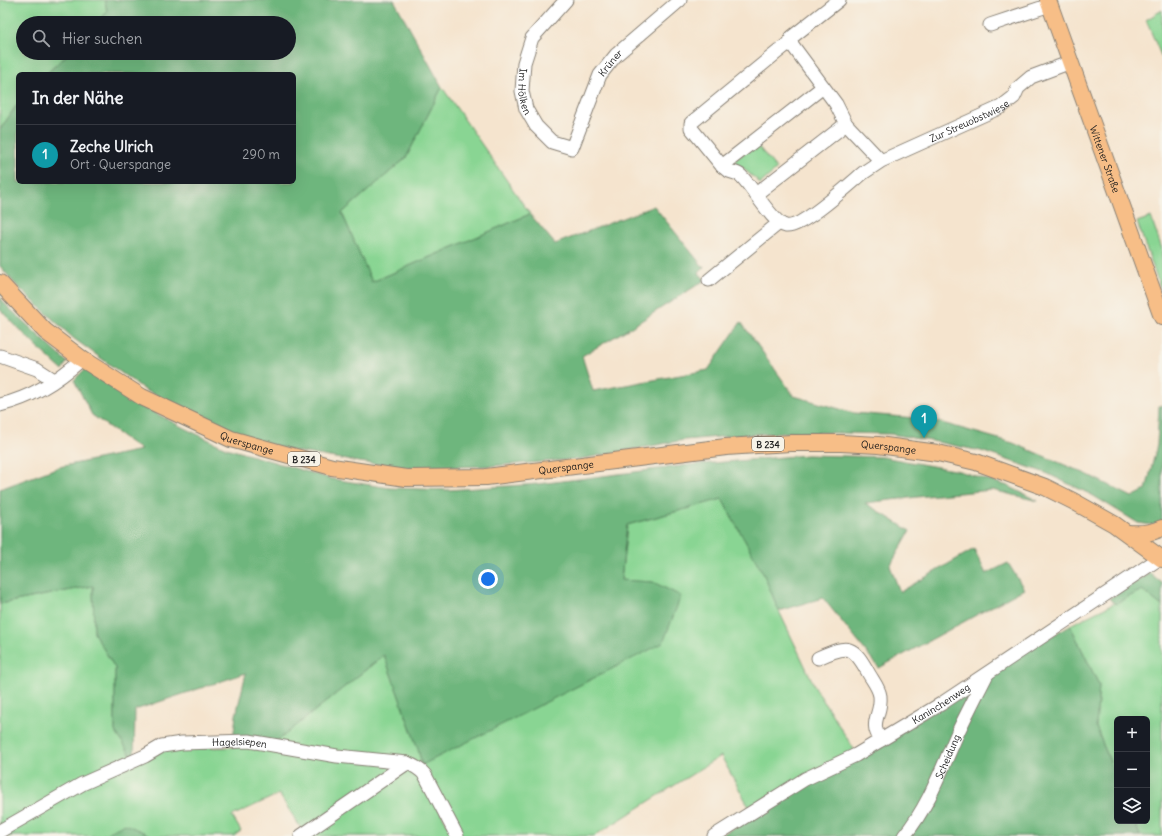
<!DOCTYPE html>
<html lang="de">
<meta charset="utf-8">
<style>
body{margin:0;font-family:Delius,sans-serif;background:#20242c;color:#f1f3f6}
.controls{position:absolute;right:12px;bottom:12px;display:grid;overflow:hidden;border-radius:6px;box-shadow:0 4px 16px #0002}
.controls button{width:36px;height:36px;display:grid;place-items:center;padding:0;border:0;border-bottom:1px solid #363941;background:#171b24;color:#f1f3f6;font:20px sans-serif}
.you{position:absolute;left:488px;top:579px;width:14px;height:14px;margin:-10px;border:3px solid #fff;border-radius:50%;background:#1a73e8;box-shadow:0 0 0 6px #1a73e833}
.badge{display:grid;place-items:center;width:26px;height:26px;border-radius:50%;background:#b45309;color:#fff;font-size:13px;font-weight:700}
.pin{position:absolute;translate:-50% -33px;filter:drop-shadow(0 1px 2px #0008)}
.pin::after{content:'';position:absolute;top:21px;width:14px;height:12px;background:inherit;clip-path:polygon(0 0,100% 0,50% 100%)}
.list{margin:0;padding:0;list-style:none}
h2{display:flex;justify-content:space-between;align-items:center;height:52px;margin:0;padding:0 16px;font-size:17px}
h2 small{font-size:13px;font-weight:400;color:#9ea1a6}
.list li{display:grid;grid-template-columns:26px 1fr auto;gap:12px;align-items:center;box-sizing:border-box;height:60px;padding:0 16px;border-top:1px solid #363941}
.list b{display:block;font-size:15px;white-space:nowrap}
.list p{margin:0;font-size:13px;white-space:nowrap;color:#9ea1a6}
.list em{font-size:13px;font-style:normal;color:#9ea1a6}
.icon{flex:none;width:22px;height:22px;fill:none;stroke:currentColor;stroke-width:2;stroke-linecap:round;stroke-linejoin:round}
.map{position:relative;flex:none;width:1162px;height:836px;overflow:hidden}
.search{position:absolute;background:#171b24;box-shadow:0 4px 16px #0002;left:16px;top:16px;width:280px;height:44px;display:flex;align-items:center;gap:10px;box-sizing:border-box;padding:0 14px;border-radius:22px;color:#9ea1a6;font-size:15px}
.panel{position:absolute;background:#171b24;box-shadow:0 4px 16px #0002;left:16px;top:72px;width:280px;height:112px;border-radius:6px}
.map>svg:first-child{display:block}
</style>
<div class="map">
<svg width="1162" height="836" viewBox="0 0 1162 836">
<rect width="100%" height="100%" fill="#f7f3e8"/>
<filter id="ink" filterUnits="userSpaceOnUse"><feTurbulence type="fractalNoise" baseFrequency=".025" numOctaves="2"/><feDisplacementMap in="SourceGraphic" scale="8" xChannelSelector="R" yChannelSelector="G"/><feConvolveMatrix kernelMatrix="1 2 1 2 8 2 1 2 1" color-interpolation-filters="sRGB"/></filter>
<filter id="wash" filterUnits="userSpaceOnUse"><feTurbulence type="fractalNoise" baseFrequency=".012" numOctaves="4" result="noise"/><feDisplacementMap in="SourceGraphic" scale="16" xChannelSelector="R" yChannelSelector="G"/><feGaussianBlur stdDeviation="0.9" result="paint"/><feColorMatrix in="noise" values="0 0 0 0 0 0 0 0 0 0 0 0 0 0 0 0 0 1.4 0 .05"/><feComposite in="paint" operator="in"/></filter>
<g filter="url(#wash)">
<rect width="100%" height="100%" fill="#f5e4ce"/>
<g fill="#89d593" stroke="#527858">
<polygon points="0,0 105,0 107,12 97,23 23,23 23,53 69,53 46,74 18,74 18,103 0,130"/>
<polygon points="1162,10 1162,58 1146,20"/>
<polygon points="442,87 530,214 372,282 342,213 406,158"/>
<polygon points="757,145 777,169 760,184 754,177 753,177 743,168 737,165 735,159"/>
<polygon points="1151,217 1162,249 1162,292 1137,222"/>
<polygon points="722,499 764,575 779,611 816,689 855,751 749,807 721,756 594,836 460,836 423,766 409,766 419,773 454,836 306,836 279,794 232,816 241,831 234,836 0,836 0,604 71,590 93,586 94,633 115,668 115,731 136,763 164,749 271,746 384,655 418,749 422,765 653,582 621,581 627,525"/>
<polygon points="1142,590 1162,606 1162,836 1140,836 1134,821 1147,821 1147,719 1117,719 1117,779 1096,727 1099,685 1070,625"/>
</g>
<g fill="#6eb67d" stroke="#45694c">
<polygon points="105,0 394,0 442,87 406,158 342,213 372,282 530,214 555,244 654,206 704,268 699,273 705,280 633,326 582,356 593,391 708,370 741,322 794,396 854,413 928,419 1013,443 1086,474 1132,497 1146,490 1157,445 1159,406 1162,405 1162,522 1152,525 1138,523 1092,495 1046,473 981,451 937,442 891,434 795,432 742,435 684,440 580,459 489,466 408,468 359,462 288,450 232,432 145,390 73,338 15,284 0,266 0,130 18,103 18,182 294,182 294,74 46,74 69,53 289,53 289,23 97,23 107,12"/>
<polygon points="0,297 7,306 67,362 62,370 36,346 0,310"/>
<polygon points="85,369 136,403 184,428 226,448 332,479 390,488 448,490 539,484 690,465 807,455 883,457 959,471 1008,486 1038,501 992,490 926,496 865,503 910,531 890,566 900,592 974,549 986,574 1008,563 1024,589 879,668 823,598 779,611 764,575 722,499 627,525 621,580 653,582 681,596 663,643 422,765 418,749 384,655 276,742 233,740 236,715 246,673 135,710 134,760 115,731 115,668 94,633 93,586 71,590 0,604 0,489 59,467 141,450 92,415 74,380"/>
<polygon points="1150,573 1162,583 1162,606 1142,590 1115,604 1110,598"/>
<polygon points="1070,625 1099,685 1096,727 1117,779 1117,821 1134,821 1140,836 720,836"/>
<polygon points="125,824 152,836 101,836"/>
</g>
</g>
<g filter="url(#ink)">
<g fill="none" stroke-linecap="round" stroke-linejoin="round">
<g stroke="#888075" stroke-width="15">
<g id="minor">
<path id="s1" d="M566,0L532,38L524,63L522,91L526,109L536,126L552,142L572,148L600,75L616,55L680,0"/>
<polyline points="990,25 1050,5"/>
<polyline points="789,44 792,37 839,0"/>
<path id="s2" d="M881,161L846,124L836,104L793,46L789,44L785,46L775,54L691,123V128L722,166C723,167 727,170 727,170C732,173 737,172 741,176C752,186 773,224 786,226C801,229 850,184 863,173C869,169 875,165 881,161L1001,107L1014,97L1018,88L1031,77L1071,62"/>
<polyline points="722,166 823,87"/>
<polyline points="756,194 846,124"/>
<polyline points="709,280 779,223"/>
<polyline points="0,356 37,369 54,380"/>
<path d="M0,405C30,398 59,380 82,359"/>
<path d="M818,658C849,644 853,645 869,674C873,681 879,688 880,696C882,715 868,722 881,740"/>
<path id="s3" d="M0,831L82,784L145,756L162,746L182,743L249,741L337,756L407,763C415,766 420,769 425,775L457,836"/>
<polyline points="301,836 407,763"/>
<path id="s4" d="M714,836L805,779L856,755L941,704L1160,558"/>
<path id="s5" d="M904,836C929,806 942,768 958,732C967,713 977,694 987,674"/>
</g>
</g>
<g stroke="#888075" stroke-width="18">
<g id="major">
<path id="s6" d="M1048,0L1162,317"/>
<path id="s7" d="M0,283L45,331L82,359L142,397L231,439L332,467L406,478L486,477L726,447L791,443H841L878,445L938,453L976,462L1045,487L1073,501L1114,524L1162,559"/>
<path d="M1127,533C1139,534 1150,534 1162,528"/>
</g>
</g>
<use href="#minor" stroke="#fff" stroke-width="13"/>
<use href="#major" stroke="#f7be87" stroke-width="16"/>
</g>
</g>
<g text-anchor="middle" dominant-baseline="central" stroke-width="3" stroke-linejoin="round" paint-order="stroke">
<g fill="#f7f3e8" stroke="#5e5c59" stroke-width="1">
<rect x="752" y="437" width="32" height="14" rx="3"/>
<rect x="288" y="452" width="32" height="14" rx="3"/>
</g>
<g font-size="9" font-weight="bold" fill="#1c1c1c">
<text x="768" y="444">B 234</text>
<text x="304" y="459">B 234</text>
</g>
<g font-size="10" fill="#1c1c1c" stroke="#f7f3e8">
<text stroke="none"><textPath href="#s1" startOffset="281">Krüner</textPath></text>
<text stroke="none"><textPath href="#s1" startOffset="106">Im Hölken</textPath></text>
<text stroke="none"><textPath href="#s2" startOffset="633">Zur Streuobstwiese</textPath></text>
<text stroke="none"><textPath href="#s6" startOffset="169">Wittener Straße</textPath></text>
<text stroke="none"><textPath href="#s7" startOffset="298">Querspange</textPath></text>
<text stroke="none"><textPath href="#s7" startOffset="946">Querspange</textPath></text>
<text stroke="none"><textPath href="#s7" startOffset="622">Querspange</textPath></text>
<text stroke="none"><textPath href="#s4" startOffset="263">Kaninchenweg</textPath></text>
<text stroke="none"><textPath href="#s3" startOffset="261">Hagelsiepen</textPath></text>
<text stroke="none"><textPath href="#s5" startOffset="91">Scheidung</textPath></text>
</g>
</g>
</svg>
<div class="controls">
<button>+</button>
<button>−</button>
<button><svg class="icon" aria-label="layers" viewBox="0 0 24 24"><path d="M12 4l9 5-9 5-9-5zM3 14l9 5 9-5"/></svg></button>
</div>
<div class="you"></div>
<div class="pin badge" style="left:924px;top:438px;background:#0f9aa8">1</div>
<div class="search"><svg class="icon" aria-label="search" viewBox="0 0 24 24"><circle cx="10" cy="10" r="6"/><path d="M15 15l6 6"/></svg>Hier suchen</div>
<section class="panel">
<h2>In der Nähe<small></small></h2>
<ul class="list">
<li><span class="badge" style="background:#0f9aa8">1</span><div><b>Zeche Ulrich</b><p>Ort · Querspange</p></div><em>290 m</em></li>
</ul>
</section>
</div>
